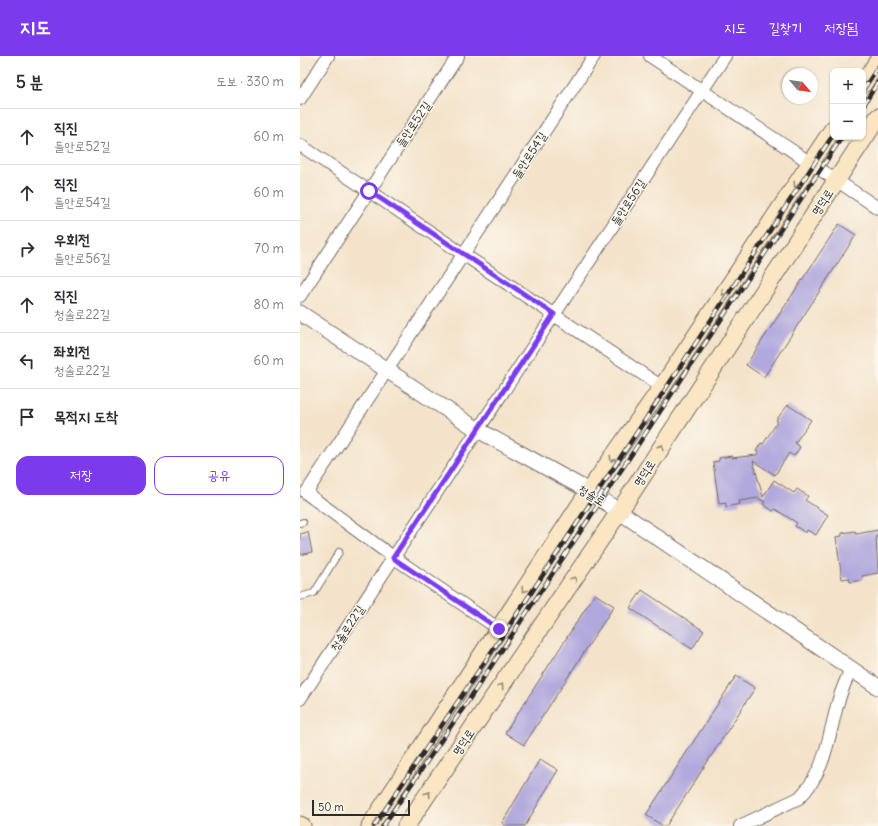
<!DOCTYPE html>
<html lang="ko">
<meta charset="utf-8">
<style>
body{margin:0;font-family:Delius,"Poor Story",sans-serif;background:#f2f2f3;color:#2b2b33}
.controls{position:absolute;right:12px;top:12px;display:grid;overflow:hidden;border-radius:8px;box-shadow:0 1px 3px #0004}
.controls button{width:36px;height:36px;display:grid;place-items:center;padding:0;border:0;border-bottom:1px solid #e1e1e2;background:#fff;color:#2b2b33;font:20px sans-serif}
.compass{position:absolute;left:482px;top:12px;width:36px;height:36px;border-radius:50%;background:#fff;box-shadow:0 1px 3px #0004;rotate:119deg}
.scale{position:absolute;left:12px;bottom:10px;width:98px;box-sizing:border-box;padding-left:4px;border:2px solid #2b2b2b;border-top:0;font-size:11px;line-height:14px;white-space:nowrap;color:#2b2b2b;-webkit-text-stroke:3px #fbf7ec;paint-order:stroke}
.stop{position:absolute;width:12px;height:12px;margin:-9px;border:3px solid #7c3aed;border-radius:50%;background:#fff}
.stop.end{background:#7c3aed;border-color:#fff;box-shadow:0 1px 4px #0008}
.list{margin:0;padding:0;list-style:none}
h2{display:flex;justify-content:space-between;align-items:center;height:52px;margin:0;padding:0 16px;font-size:17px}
h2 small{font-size:13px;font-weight:400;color:#7c7c81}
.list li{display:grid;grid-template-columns:26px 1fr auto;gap:12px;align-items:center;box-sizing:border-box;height:56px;padding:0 16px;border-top:1px solid #e1e1e2}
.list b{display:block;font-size:15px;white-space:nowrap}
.list p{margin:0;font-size:13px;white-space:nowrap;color:#7c7c81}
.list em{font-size:13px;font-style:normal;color:#7c7c81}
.actions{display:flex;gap:8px;padding:12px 16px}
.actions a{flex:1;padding:9px 0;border:1px solid #7c3aed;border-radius:12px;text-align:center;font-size:14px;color:#7c3aed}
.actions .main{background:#7c3aed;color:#fff}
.icon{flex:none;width:22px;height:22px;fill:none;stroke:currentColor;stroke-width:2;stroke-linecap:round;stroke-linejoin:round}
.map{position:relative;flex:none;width:578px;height:770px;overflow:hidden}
header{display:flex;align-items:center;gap:24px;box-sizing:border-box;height:56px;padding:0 20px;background:#7c3aed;color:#fff}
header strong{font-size:19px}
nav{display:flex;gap:22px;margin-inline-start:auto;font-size:14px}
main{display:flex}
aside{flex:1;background:#fff}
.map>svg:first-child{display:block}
</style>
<header>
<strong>지도</strong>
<nav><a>지도</a><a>길찾기</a><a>저장됨</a></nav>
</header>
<main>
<aside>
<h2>5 분<small>도보 · 330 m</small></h2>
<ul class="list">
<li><svg class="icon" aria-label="ahead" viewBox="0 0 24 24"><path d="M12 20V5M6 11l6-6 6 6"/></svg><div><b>직진</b><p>들안로52길</p></div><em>60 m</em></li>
<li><svg class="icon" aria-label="ahead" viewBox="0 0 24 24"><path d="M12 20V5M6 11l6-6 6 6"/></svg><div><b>직진</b><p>들안로54길</p></div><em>60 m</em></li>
<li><svg class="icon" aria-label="right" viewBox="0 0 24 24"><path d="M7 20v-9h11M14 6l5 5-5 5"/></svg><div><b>우회전</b><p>들안로56길</p></div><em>70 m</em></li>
<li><svg class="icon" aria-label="ahead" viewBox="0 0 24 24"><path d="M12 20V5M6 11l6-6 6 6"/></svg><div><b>직진</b><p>청솔로22길</p></div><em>80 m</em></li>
<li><svg class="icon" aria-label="left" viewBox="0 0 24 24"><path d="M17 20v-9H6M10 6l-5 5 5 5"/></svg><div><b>좌회전</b><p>청솔로22길</p></div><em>60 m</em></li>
<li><svg class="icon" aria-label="arrive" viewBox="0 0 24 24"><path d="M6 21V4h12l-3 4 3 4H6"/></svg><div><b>목적지 도착</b></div></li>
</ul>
<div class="actions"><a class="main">저장</a><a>공유</a></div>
</aside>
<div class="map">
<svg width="578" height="770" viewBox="0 0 578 770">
<rect width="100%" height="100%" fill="#fbf7ec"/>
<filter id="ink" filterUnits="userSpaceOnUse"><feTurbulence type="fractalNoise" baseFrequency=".025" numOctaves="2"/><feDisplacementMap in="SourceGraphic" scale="8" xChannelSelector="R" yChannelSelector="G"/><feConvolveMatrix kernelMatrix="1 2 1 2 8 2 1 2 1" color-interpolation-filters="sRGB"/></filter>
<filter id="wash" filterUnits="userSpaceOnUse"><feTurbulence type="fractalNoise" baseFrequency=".012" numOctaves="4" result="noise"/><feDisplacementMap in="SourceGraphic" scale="16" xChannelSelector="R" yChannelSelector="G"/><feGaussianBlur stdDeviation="0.9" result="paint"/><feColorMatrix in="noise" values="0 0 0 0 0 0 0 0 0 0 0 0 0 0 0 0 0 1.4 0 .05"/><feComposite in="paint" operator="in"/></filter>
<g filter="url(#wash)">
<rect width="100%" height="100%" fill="#f4e3ca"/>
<g id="blocks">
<g fill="#b1a8dd">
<polygon points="539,168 556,179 464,321 446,309"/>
<polygon points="488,349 511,364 495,387 500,391 494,400 489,397 475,419 453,405 463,441 474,424 494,437 497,433 508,440 505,444 528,459 516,479 507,474 506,477 495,470 497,467 475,453 473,455 463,448 465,446 458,442 439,445 440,448 426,451 426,447 419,448 413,406 419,405 419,402 432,400 432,402 457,399 458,396 456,395 461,387 463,388 478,365 476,364"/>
<polygon points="578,474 578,481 576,480 578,517 562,520 563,524 550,526 549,522 542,523 536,481 542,480 542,477 555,475 556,478"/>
<polygon points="8,476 12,496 0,499 0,478"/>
<polygon points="342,534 404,575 392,593 330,552"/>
<polygon points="295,538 314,550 224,689 205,677"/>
<polygon points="436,620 455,632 366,770 363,770 346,759"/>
<polygon points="240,703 258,714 225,770 207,770 202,767"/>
</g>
</g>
</g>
<g filter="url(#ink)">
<use href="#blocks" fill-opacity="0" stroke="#716b63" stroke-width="1"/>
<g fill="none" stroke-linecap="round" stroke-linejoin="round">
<g stroke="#716b63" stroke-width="8">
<g id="service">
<polyline points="0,467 3,466"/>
<polyline points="0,541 14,537 39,496"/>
</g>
</g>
<g stroke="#716b63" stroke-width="14">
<g id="minor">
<polyline points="350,0 578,152"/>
<polyline points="0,43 28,0"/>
<polyline points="0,89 362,331"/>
<polyline points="0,240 158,0"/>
<polyline points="199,573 93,501 6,437 294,0"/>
<polyline points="0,643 425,0"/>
<path d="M440,770L499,742C525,717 528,683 537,650C540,637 546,625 551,612"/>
</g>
</g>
<g stroke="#716b63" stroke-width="17">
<polyline id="tertiary" points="0,257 178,374 289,435 578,631"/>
</g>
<g stroke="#716b63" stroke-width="19">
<g id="secondary">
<polyline points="563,28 578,5"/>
<polyline points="0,769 2,770"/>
<polyline points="70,770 289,435 362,331 533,73"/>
<polyline points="106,770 319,456 578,61"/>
</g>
</g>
<use href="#service" stroke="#fff" stroke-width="6"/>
<use href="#minor" stroke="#fff" stroke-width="12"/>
<use href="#tertiary" stroke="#fff" stroke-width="15"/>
<use href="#secondary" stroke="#fbe6c4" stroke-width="17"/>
<g stroke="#2b2b2b" stroke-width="4.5">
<g id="rail">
<polyline points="563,34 578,11"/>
<polyline points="563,50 578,26"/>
<polyline points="74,770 231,537 533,79"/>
<polyline points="83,770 170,642 542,81"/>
</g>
</g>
<use href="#rail" stroke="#fbf7ec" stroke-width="3" stroke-dasharray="9" stroke-linecap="butt"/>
</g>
<defs><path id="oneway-chevron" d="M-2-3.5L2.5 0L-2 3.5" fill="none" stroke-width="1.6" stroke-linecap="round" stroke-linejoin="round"/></defs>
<g stroke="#938878">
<use href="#oneway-chevron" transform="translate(496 129) rotate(124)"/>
<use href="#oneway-chevron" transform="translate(424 237) rotate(124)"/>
<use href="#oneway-chevron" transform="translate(361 391) rotate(-57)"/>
<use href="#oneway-chevron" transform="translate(312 403) rotate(125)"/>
<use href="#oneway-chevron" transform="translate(274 523) rotate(-56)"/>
<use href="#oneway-chevron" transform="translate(224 534) rotate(123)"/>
<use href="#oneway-chevron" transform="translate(201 630) rotate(-56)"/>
<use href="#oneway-chevron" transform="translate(128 738) rotate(-56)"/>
</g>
</g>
<g fill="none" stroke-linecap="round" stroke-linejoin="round" filter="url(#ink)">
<polyline stroke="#7c3aed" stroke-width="5" points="69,135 254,258 93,502 199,573"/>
</g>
<g text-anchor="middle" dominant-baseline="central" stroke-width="3" stroke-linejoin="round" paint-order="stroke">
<g font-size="12" fill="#2b2b2b" stroke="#fbf7ec">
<text transform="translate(113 68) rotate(-56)">들안로52길</text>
<text transform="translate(229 99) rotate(-57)">들안로54길</text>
<text transform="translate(328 146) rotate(-57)">들안로56길</text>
<text transform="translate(522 146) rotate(-57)">명덕로</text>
<text transform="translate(344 417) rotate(-57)">명덕로</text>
<text transform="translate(292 439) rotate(32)">청솔로</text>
<text transform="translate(47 572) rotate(-57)">청솔로22길</text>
<text transform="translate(163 686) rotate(-56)">명덕로</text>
</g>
</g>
</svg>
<div class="controls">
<button>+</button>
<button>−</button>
</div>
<svg class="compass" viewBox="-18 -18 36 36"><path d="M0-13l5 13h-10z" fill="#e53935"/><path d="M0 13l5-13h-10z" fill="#7c7c81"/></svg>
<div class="scale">50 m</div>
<div class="stop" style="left:69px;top:135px"></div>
<div class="stop end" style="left:199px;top:573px"></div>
</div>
</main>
